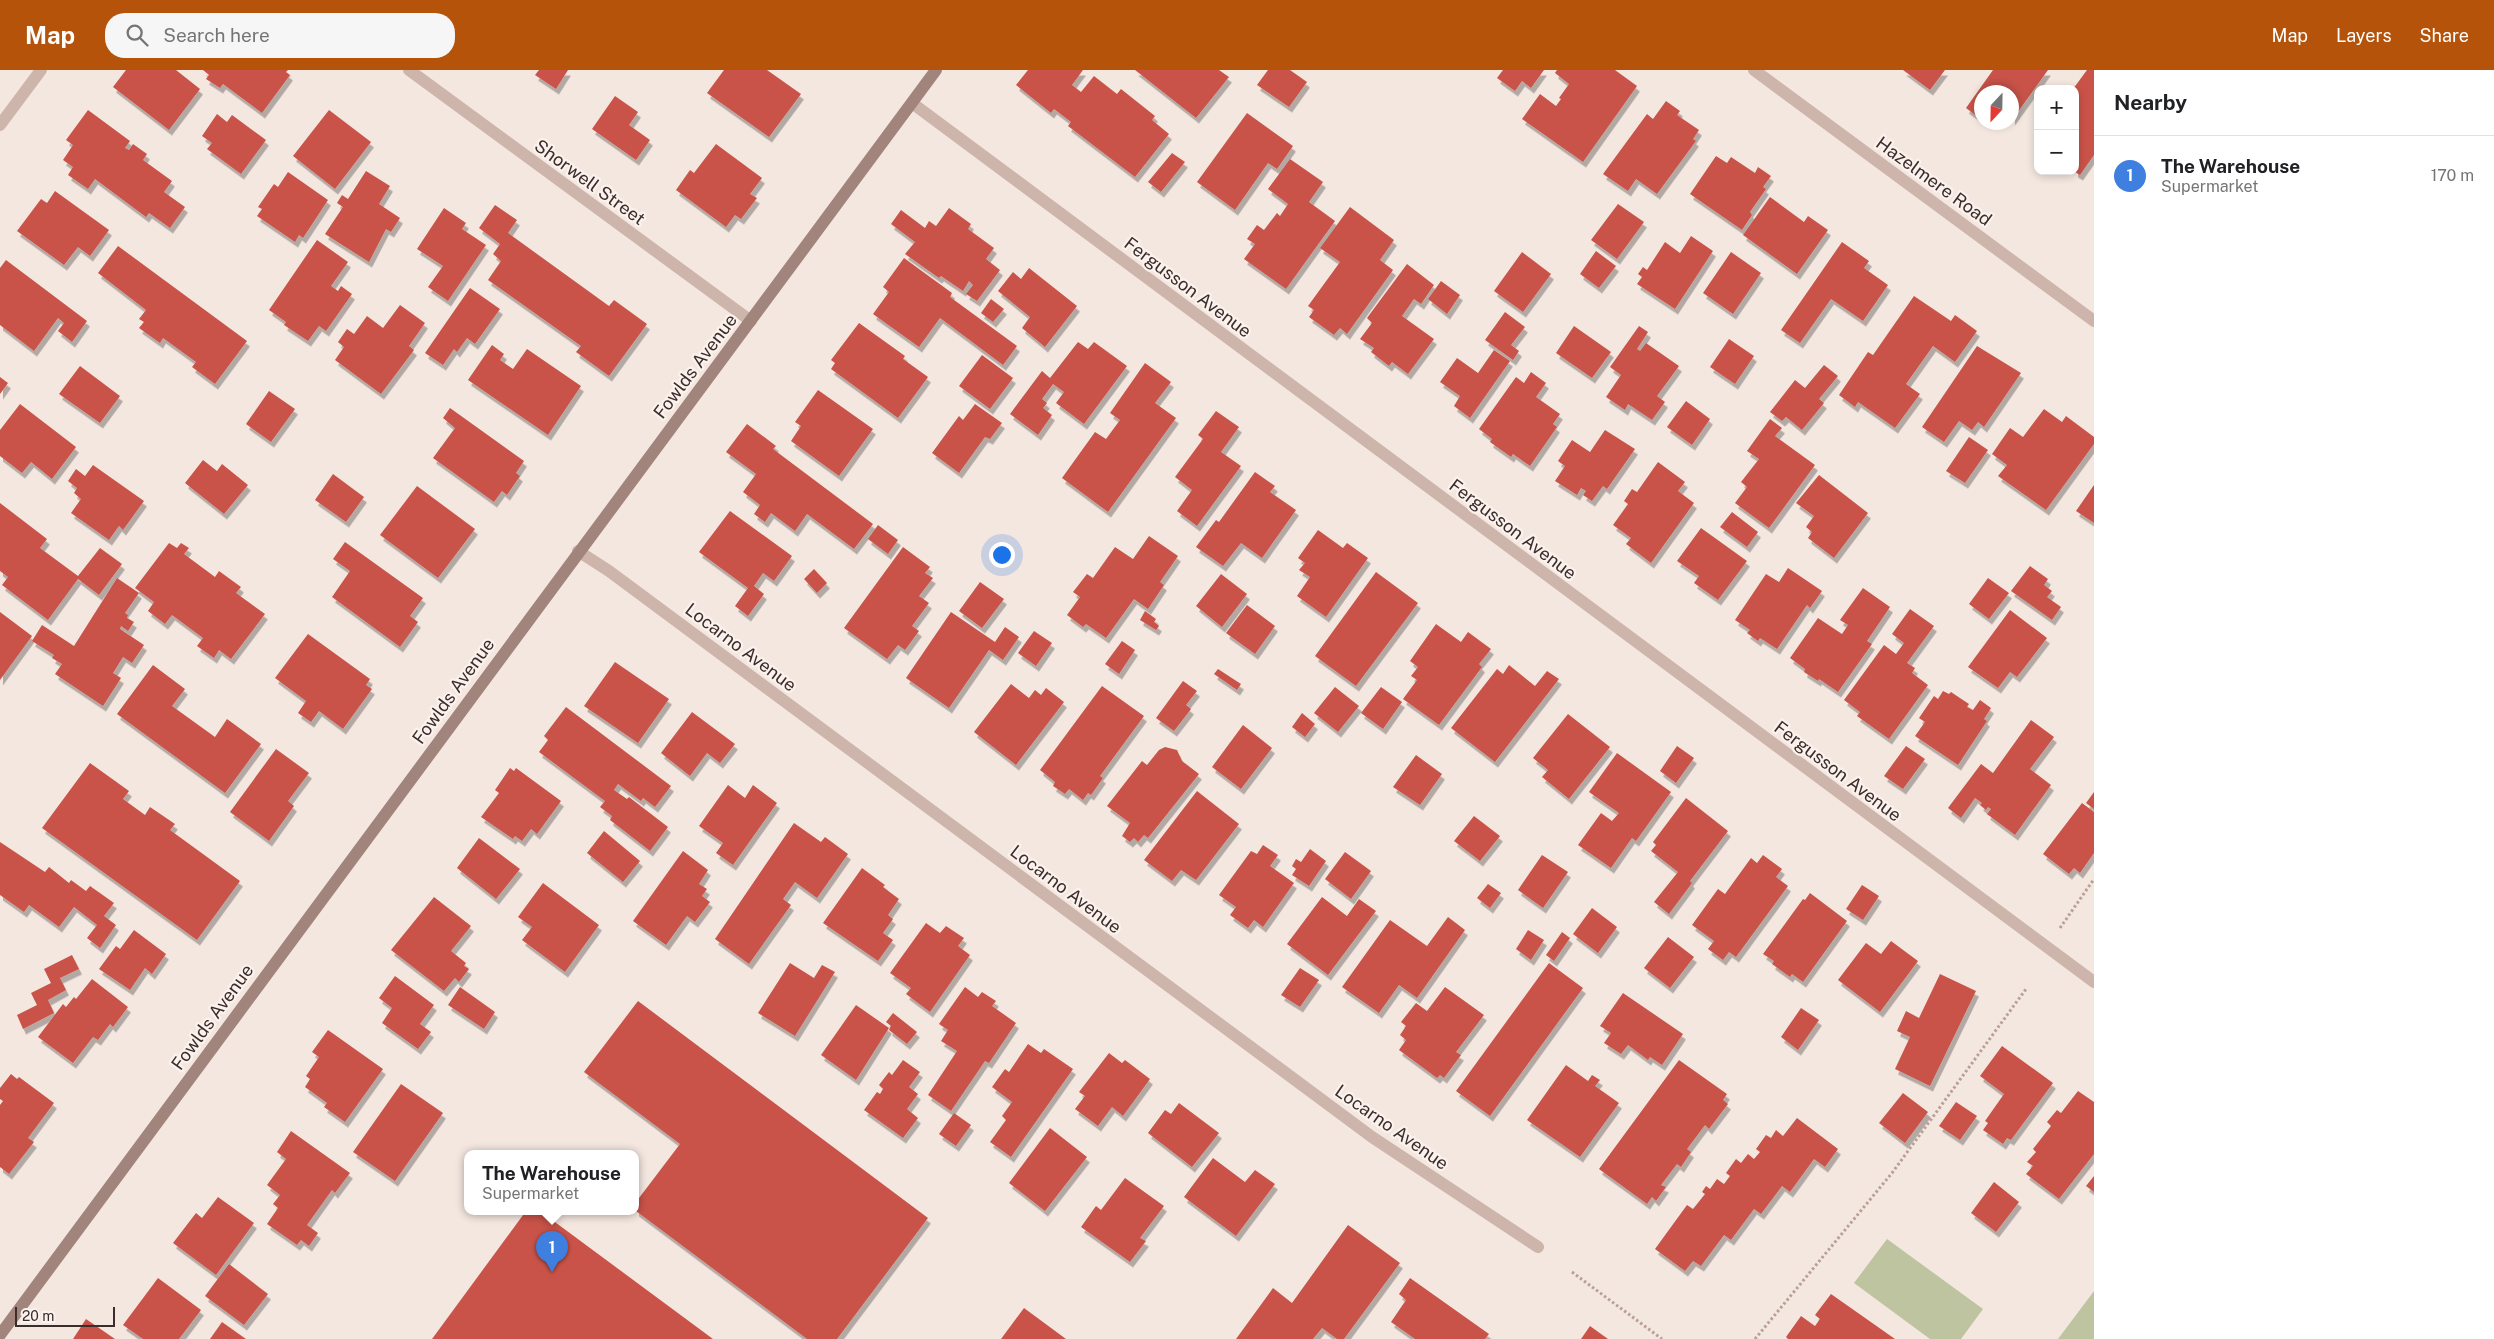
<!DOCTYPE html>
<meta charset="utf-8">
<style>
body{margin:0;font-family:"Public Sans",sans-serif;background:#f6f6f6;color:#202124}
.controls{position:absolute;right:15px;top:15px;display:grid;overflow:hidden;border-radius:10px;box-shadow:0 2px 8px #0003}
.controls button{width:45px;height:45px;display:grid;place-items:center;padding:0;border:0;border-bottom:1px solid #e0e0e0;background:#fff;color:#202124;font:25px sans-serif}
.compass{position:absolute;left:1974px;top:15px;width:45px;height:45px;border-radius:50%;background:#fff;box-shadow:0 2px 8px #0003;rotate:202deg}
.scale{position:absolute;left:15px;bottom:12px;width:100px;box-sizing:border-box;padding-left:5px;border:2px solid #3b2d2b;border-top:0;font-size:14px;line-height:18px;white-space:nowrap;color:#3b2d2b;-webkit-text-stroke:4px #fbf2ed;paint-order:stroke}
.you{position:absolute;left:1001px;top:484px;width:18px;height:18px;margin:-12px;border:4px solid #fff;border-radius:50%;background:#1a73e8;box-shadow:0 0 0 8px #1a73e833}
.badge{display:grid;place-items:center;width:32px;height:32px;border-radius:50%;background:#b45309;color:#fff;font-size:16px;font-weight:700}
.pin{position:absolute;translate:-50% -41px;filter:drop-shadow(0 1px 2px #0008)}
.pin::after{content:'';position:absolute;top:26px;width:18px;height:15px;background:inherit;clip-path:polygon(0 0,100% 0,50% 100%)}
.popup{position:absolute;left:464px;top:1080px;width:175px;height:65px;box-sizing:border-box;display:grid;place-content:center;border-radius:10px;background:#fff;filter:drop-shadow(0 1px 4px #0005);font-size:16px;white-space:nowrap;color:#757577}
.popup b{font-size:19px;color:#202124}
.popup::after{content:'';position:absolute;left:50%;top:100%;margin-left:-10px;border:10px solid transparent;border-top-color:#fff}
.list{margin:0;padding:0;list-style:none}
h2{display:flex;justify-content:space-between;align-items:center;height:65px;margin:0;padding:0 20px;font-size:21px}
h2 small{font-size:16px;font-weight:400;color:#757577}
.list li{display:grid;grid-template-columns:32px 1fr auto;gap:15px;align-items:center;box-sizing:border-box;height:80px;padding:0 20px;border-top:1px solid #e0e0e0}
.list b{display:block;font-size:19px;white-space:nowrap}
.list p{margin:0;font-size:16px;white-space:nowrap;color:#757577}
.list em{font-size:16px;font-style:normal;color:#757577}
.icon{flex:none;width:28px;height:28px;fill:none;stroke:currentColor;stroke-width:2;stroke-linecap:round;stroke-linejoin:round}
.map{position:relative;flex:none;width:2094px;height:1269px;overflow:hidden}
header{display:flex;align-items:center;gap:30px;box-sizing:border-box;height:70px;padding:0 25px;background:#b45309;color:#fff}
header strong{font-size:24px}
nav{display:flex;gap:28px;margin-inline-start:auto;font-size:18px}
.search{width:350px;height:45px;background:#f6f6f6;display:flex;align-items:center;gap:12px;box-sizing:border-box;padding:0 18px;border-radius:20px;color:#757577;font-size:19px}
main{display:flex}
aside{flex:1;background:#fff}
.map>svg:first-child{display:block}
</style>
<header>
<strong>Map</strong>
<div class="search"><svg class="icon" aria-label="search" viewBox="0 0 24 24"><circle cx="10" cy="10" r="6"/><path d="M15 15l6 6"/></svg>Search here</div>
<nav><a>Map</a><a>Layers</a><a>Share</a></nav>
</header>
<main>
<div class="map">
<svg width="2094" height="1269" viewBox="0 0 2094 1269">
<defs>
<filter id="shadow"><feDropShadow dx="3" dy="5.5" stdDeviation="0" flood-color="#0004"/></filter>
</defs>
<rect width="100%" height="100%" fill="#f4e7e0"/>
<g fill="#bec49f">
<polygon points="1887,1169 1983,1239 1961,1269 1930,1269 1854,1213"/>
<polygon points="2094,1221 2094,1269 2058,1269"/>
</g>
<g fill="#c95349" filter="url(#shadow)">
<polygon points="126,0 176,0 200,19 169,60 113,17"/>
<polygon points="203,0 288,0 286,2 290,5 262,43 223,14 220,18 206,9 209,5"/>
<polygon points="539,0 568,0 556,19 535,5"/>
<polygon points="724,0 767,0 801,24 769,67 707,23"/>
<polygon points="1028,0 1083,0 1072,15 1081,22 1094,6 1117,24 1121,19 1155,46 1152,50 1169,64 1135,107 1068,56 1071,52 1054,39 1051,43 1016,15"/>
<polygon points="1135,0 1219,0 1229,7 1196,48"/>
<polygon points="1268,0 1290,0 1307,12 1289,37 1257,15"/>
<polygon points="1503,0 1544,0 1531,18 1522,11 1515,21 1497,8"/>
<polygon points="1557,0 1615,0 1637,16 1583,92 1522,49 1540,24 1556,36 1561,29 1559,28 1569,14 1555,3"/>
<polygon points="1903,0 1945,0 1930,20"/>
<polygon points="1993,0 2048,0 2012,50 2012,22 1982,22 1982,50 1966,38"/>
<polygon points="2087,0 2094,0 2094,85 2080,105 2075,102 2075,19 2073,19"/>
<polygon points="615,26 638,42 629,55 650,70 636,90 592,59"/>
<polygon points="1666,31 1680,41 1677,45 1699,60 1693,69 1696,71 1657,124 1636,109 1628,121 1603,104 1647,44 1653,49"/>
<polygon points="88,40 130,71 125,78 129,80 133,74 147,84 143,90 172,111 164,122 185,137 170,158 149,143 146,147 95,109 88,119 68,105 73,97 63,90 73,75 66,70"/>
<polygon points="329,40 371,72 335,119 293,86"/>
<polygon points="1247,43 1293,76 1277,99 1268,93 1235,140 1197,112"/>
<polygon points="217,44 227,52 232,45 266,70 241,104 207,79 212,73 202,66"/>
<polygon points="716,74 762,108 750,124 757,128 741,149 735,145 726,157 676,120 690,100 694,103"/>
<polygon points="1172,83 1185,92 1161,122 1148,112"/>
<polygon points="1716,86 1727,93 1731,87 1755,103 1758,97 1771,106 1763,117 1766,119 1750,142 1752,145 1742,160 1690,124"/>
<polygon points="1290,89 1323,112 1309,132 1335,151 1286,219 1244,189 1255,174 1247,169 1257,155 1264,160 1277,143 1280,146 1288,134 1268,119"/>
<polygon points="366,101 390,116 379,134 400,148 391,162 386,159 369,192 325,164 343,137 337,133 342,125 348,129"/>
<polygon points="288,102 328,130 303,168 299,165 295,172 257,146 262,139 258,137 274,114 278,117"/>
<polygon points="55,121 109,160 90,186 78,177 64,195 17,161 41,129 47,133"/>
<polygon points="1770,127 1804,152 1808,146 1828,160 1797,204 1743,165"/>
<polygon points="1618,134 1644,152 1617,189 1591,170"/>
<polygon points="495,135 517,150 508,163 609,236 614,230 647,254 609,306 576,282 581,276 488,210 501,191 493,184 500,174 479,158"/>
<polygon points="1350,137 1394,170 1380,190 1393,200 1347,264 1340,258 1334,265 1309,247 1314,240 1308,236 1340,192 1320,178"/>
<polygon points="444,138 466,153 462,159 486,175 448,231 428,217 443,196 417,179"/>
<polygon points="949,138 971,154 968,159 994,178 986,189 1000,200 977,231 966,224 973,215 969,211 963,221 941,206 939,208 905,184 915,172 891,154 901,140 925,158 929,151 936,156"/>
<polygon points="1691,166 1713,181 1675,239 1637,214 1642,207 1638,204 1643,197 1647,200 1665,172 1680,183"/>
<polygon points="317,170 348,192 331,216 338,221 341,216 352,224 326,261 319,256 308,271 284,255 286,252 269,240"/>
<polygon points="1842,172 1869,191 1864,198 1888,215 1863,251 1831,229 1800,273 1781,260"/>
<polygon points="118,176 247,271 215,314 192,297 196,292 163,268 160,273 139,258 144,252 139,249 146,240 98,203"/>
<polygon points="1596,181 1616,196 1599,218 1580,204"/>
<polygon points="1522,182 1551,204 1523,242 1494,221"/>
<polygon points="1731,182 1761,203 1733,244 1703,223"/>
<polygon points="904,188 952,223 950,227 1017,276 1003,295 940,248 919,277 873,244 889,222 883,217"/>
<polygon points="6,190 87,251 72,272 58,261 64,253 58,248 34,281 0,255 0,198"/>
<polygon points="1407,194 1434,215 1421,234 1414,229 1402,246 1434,269 1408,304 1392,292 1389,296 1371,282 1374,278 1360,269 1372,253 1367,248"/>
<polygon points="1029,198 1077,236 1045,277 1022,258 1030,247 998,221 1013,202 1021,209"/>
<polygon points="1441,211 1460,225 1447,244 1428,229"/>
<polygon points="470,218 500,239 475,274 467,268 457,282 454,279 443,295 425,283"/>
<polygon points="1914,226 1951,251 1955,245 1977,261 1955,292 1933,276 1906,314 1920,324 1895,358 1858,332 1855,337 1839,325 1868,282 1873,285"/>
<polygon points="991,229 1004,239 993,252 981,243"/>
<polygon points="400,235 425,253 409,276 414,280 381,324 335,290 344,277 338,272 347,259 354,264 367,246 383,258"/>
<polygon points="1505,242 1525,257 1511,275 1519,281 1513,290 1485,270"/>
<polygon points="859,253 905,286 903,289 928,307 898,348 831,299 835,293 831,290"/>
<polygon points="1574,256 1611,282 1592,308 1556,283"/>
<polygon points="1639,256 1648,262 1637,279 1640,281 1646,273 1679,296 1657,326 1665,332 1652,350 1628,334 1625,340 1606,327 1621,305 1610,297"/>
<polygon points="1729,269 1754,286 1735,314 1710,297"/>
<polygon points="1078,272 1088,279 1094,272 1127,296 1084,354 1056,333 1064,322 1053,314 1042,329 1047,333 1043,338 1052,345 1038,365 1010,344 1042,301 1050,308"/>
<polygon points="492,275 504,284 500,290 513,299 527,279 581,316 548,365 468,310"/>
<polygon points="1977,276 2021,303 1984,357 1978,352 1972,360 1959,351 1944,372 1922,357"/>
<polygon points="1494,280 1510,291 1470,348 1454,336 1460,326 1440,312 1457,288 1478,303"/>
<polygon points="982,285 1013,308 990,339 959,316"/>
<polygon points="1145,293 1171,312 1155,333 1176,348 1108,442 1062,408 1095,362 1106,369 1120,350 1110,343"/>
<polygon points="1824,295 1838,306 1819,329 1824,333 1802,360 1786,347 1782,351 1770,342 1795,310 1805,318"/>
<polygon points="80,296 120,326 100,353 59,324"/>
<polygon points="1531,302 1546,313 1536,327 1560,344 1553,354 1557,357 1530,396 1513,384 1511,387 1490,372 1492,369 1479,359 1516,307 1524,313"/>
<polygon points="0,307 8,313 0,324"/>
<polygon points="818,320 873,359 839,406 791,371 801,356 795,352"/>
<polygon points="269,321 295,339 271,372 246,354"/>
<polygon points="1686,331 1710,349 1692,375 1667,357"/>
<polygon points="20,334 76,377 52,409 31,392 22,403 0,386 0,360"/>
<polygon points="975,334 1002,353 990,369 985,367 959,403 932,383 959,346 963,350"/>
<polygon points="450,338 524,391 516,403 520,406 507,425 502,421 494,432 433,388 455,358 443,348"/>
<polygon points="2044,339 2062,352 2066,346 2094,367 2094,374 2046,440 1998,406 2007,395 1992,384 2010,358 2023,367"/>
<polygon points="1216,341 1239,357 1221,382 1241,396 1197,456 1177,441 1192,420 1175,407 1203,369 1198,365"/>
<polygon points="1770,349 1782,358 1775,366 1815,395 1769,458 1735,433 1747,417 1741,412 1759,389 1747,381"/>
<polygon points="747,354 776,376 773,379 873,454 854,479 807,444 795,461 771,443 765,452 754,444 760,435 743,422 756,404 726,382"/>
<polygon points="1605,360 1635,379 1607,419 1603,416 1592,431 1583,425 1586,421 1581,418 1577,425 1555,411 1565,396 1558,391 1572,370 1590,382"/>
<polygon points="1969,367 1988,380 1965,413 1946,401"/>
<polygon points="203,390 217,401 222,394 248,415 224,444 185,413"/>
<polygon points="1658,392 1685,412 1678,421 1694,433 1651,493 1626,474 1631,468 1613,455 1628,434 1624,431 1632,419 1637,422"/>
<polygon points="93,395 144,431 123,460 119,456 109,470 71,443 81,429 74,423 77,418 68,411 76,399 85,406"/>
<polygon points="1255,402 1275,416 1270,422 1296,440 1262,488 1241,473 1223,496 1196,477 1216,450 1219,452"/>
<polygon points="333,404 364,427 346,452 315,430"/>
<polygon points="1819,405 1868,443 1834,488 1808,468 1812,462 1806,457 1814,446 1796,433"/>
<polygon points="2094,415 2094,453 2076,441"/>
<polygon points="417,416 475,459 438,508 380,465"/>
<polygon points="0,433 47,469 40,478 78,506 100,478 122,494 99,525 78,509 48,550 2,515 8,507 0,501"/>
<polygon points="730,441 792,486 774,511 763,503 754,516 764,524 748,546 735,536 748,518 699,482"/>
<polygon points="1732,442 1758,462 1747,477 1720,457"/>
<polygon points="878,455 898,470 888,484 868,469"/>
<polygon points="1701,458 1747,491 1718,530 1694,513 1699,506 1677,491"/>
<polygon points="1318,460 1343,478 1347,473 1368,488 1326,547 1297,526 1310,507 1299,500 1305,493 1298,488"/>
<polygon points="1149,466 1178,486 1160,512 1164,515 1148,539 1134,529 1106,568 1086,554 1083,557 1067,545 1080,527 1073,522 1087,504 1093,508 1115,477 1133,489"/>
<polygon points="345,472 423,528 410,546 418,552 400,577 332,527 350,501 333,489"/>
<polygon points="169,473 177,478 181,473 189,478 184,484 215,507 219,501 241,517 236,523 265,544 231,589 219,580 214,588 197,576 203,568 172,545 165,554 148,541 154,532 135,518"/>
<polygon points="903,477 930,497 925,503 933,508 919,526 929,533 912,556 919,561 905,580 898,575 887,589 844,558"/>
<polygon points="2030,496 2048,509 2044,515 2052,521 2047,527 2061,537 2052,550 2011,521"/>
<polygon points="1788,498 1822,521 1810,538 1807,535 1777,579 1760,568 1758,571 1747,563 1750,560 1735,550 1766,504 1779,512"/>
<polygon points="814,499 827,513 817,523 804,509"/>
<polygon points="1376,502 1418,533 1356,616 1315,586"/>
<polygon points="1221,504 1247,524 1222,557 1196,536"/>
<polygon points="117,508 139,523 125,543 128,545 127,548 134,552 128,561 121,556 120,559 144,575 132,593 123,587 113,603 121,608 103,636 55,604 62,594 52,588 54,585 32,571 42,555 74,576"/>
<polygon points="1988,508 2009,523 1989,549 1969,534"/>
<polygon points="980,512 1004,529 982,558 959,541"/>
<polygon points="1863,518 1890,537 1867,571 1872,574 1838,622 1819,609 1818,611 1804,602 1805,599 1790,588 1818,548 1842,564 1848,555 1840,550"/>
<polygon points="1247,535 1275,556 1255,584 1226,563"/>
<polygon points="1910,539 1934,556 1907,593 1915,598 1912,603 1928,615 1889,669 1857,646 1860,642 1844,630 1884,575 1896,584 1904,573 1892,564"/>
<polygon points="2010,540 2047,568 2017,607 2010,602 1998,618 1968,597"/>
<polygon points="1145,541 1156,549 1154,552 1159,556 1156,560 1140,550"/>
<polygon points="0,542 32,566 0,610"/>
<polygon points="951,542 995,572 1005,557 1019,567 1003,590 989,580 949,638 906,608"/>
<polygon points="1436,554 1461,572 1468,562 1491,579 1479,594 1482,597 1439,655 1403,629 1417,610 1411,606 1418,597 1410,591"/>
<polygon points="1034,561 1052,573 1036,596 1018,583"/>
<polygon points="308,564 370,609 366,615 372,619 343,659 319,641 311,652 298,643 306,631 275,608"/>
<polygon points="1122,571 1135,580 1119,604 1105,594"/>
<polygon points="615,592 669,629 638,673 584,636"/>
<polygon points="153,595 185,619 172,636 215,667 227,649 261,674 225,723 117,644"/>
<polygon points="1509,595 1535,616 1547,601 1559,609 1495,692 1451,658 1497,599 1503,604"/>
<polygon points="1218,599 1241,614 1237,620 1214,604"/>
<polygon points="1183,611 1197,621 1186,635 1191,639 1174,661 1156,648"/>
<polygon points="1011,614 1029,628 1035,620 1041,625 1046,618 1064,632 1016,695 974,662"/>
<polygon points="1102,616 1144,646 1100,706 1103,708 1091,725 1088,723 1083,730 1069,719 1065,724 1053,716 1055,712 1040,700"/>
<polygon points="1335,617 1359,636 1338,662 1314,643"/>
<polygon points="1381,617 1402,632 1383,659 1361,643"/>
<polygon points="1943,621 1949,624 1951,622 1969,634 1967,637 1973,640 1980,630 1991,638 1984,649 1987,651 1958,695 1915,666 1925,652 1919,648 1934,626 1938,629"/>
<polygon points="566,637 671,716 655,737 643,728 641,731 618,714 614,720 627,729 629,727 668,757 650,781 610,750 612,746 600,737 605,731 539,682 548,670 544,666"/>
<polygon points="692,642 735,674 720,693 707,683 690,706 661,683"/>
<polygon points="1302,643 1315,654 1305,667 1292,657"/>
<polygon points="1568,644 1610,677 1569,729 1542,707 1548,700 1533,688"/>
<polygon points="2031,650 2054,667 2030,699 2051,715 2015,765 1987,744 1991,739 1988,737 1986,740 1980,735 1982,733 1975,728 1961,748 1948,738 1981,694 1993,703"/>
<polygon points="1243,655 1272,678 1241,719 1212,697"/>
<polygon points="1677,676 1694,688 1676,713 1660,701"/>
<polygon points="1906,676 1925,689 1903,719 1884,706"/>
<polygon points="1165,677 1177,680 1182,691 1199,704 1148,768 1144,765 1138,772 1134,768 1130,772 1122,766 1130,753 1107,736 1142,691 1147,695 1159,680"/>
<polygon points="276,679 309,703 288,731 294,736 269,771 230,742"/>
<polygon points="1617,683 1671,722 1636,771 1632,768 1611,798 1578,775 1601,743 1612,751 1619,743 1589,722"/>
<polygon points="1416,685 1442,704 1420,735 1393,717"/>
<polygon points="90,693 129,721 123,729 145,745 150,737 175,754 170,760 240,811 197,870 42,758"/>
<polygon points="510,698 514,701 516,698 561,731 537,764 531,759 522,771 515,766 513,769 481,747 499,723 495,720"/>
<polygon points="728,715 745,728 753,715 777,733 733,795 716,783 723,773 699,756"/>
<polygon points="1197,721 1239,754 1196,810 1181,800 1172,811 1144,790"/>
<polygon points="2094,722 2094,739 2086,733"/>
<polygon points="1686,728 1728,761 1690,811 1692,813 1669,844 1654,832 1678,802 1651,781 1656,775 1653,772"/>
<polygon points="2082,733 2094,742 2094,783 2080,803 2074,798 2069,804 2043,784"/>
<polygon points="1474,746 1500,766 1480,791 1454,771"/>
<polygon points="794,753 821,772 825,767 848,784 817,828 795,812 783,829 791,835 749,894 715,869"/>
<polygon points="604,761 640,791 623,812 587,783"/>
<polygon points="479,768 520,799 496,829 457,798"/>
<polygon points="0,772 45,802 49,797 69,813 71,810 86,821 90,816 114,833 104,846 116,855 100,878 87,868 97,855 74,837 59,857 29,835 24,842 0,825"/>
<polygon points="1263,775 1278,785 1270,796 1294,813 1263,857 1254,850 1248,858 1230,845 1236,837 1219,825 1251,781 1257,784"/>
<polygon points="1310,779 1326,791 1309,816 1292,805 1296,799 1292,796 1296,789 1301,792"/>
<polygon points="683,781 708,800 699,814 707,819 702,826 710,832 695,852 687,846 666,875 633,851"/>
<polygon points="1345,782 1371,801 1351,829 1325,809"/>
<polygon points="1542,785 1568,802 1543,838 1518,820"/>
<polygon points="1763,785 1782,799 1776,807 1788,816 1736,887 1729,882 1723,890 1708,879 1714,871 1692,855 1718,819 1725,824 1751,788 1757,793"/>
<polygon points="862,798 885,815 883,817 899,829 888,845 893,849 883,863 893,870 878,891 823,853"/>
<polygon points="543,813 599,855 565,902 522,870 532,857 518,847"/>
<polygon points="1488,814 1501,823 1490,838 1477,828"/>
<polygon points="1862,815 1879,826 1863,850 1846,839"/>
<polygon points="1810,823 1847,851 1803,912 1792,904 1790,907 1772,894 1774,891 1763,884 1803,829 1805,830"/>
<polygon points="434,827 471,856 451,881 466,893 464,896 469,899 459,912 455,908 444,921 391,880"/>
<polygon points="1322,827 1347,846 1359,829 1376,841 1328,905 1287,874"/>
<polygon points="1592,838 1617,857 1598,883 1573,864"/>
<polygon points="1448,847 1465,860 1417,928 1399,915 1379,943 1342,917 1390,850 1427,876"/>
<polygon points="926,853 940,863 946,856 964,868 958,876 970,885 930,942 906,924 911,918 890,903"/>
<polygon points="134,860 166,884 152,904 145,898 130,920 99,899 116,876 120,879"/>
<polygon points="1528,860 1544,870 1531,890 1516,879"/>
<polygon points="1562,862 1570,868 1554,891 1546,885"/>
<polygon points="1668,867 1694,887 1670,918 1644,898"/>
<polygon points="1891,871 1918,891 1880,942 1838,910 1866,873 1881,884"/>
<polygon points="72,885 79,899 60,908 66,920 48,930 54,943 23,959 17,945 37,935 31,923 51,913 44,899"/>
<polygon points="790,893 814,908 822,895 835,902 795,966 758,943"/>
<polygon points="1549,893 1583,918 1490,1046 1456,1021"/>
<polygon points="1300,898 1319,910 1300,937 1281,925"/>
<polygon points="1940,904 1976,921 1930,1016 1895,999 1910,967 1897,961 1906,941 1919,948"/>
<polygon points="395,906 434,935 420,954 431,962 418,979 382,953 392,938 379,928"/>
<polygon points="92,909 128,937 113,957 110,954 98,970 93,967 73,993 38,967 63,934 66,937 74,927 76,929"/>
<polygon points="460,917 495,942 484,959 448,935"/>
<polygon points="965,917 978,927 982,922 996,931 992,936 1016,953 989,993 985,991 951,1041 928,1025 957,981 941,971 948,960 939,954"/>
<polygon points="1445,917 1484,945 1456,982 1461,985 1444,1008 1440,1005 1437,1008 1399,980 1406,970 1400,965 1406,956 1401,952 1416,933 1427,941"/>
<polygon points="1623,923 1683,964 1662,995 1650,987 1648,990 1628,975 1621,984 1604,973 1611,963 1600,956"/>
<polygon points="638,931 928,1148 837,1269 807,1269 636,1141 636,1132 680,1074 584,1002"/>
<polygon points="856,935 889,958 856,1010 821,985"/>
<polygon points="1801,938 1819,950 1798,980 1781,967"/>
<polygon points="893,943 917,962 907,974 889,960 891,956 886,952"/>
<polygon points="328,960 383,999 345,1052 324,1037 327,1033 305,1017 310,1009 306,1006 319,987 312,982"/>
<polygon points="1028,974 1041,983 1044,979 1073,999 1011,1087 990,1072 1006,1050 1002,1046 1012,1032 992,1017 1005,999 1009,1002"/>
<polygon points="2002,976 2053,1013 2011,1070 2007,1068 2003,1074 1983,1060 1988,1053 1985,1051 2004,1024 1980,1006"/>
<polygon points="1109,983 1122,993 1125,990 1150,1009 1123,1046 1112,1037 1098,1056 1075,1039 1085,1026 1079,1022"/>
<polygon points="903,990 920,1002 909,1017 918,1024 907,1039 918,1048 903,1068 864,1040 877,1022 880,1024 883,1019 879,1015 889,1002 892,1005"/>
<polygon points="1679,990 1727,1024 1723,1030 1728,1034 1709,1059 1705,1055 1687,1079 1691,1082 1681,1097 1677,1094 1661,1115 1666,1117 1656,1131 1652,1127 1647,1134 1599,1099"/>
<polygon points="1566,995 1588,1011 1592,1005 1600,1010 1595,1016 1619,1033 1580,1087 1527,1050"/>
<polygon points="11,1004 17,1009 19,1007 54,1033 28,1068 34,1072 9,1104 0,1097 0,1035 3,1031 0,1029 0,1018"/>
<polygon points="401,1014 443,1043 395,1111 353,1082"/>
<polygon points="2078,1021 2094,1032 2094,1084 2059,1129 2026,1104 2033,1096 2027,1092 2036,1082 2033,1079 2051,1056 2047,1052 2057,1040 2061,1043"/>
<polygon points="1903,1023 1928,1042 1905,1073 1879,1053"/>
<polygon points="1956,1032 1977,1046 1960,1070 1939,1056"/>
<polygon points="1179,1033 1219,1063 1192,1097 1148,1063 1165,1040 1171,1044"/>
<polygon points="954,1043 971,1055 956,1076 939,1064"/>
<polygon points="1797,1048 1838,1079 1825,1097 1814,1089 1790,1122 1782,1116 1761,1144 1754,1139 1731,1170 1724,1165 1701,1196 1693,1191 1685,1201 1655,1179 1687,1135 1693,1139 1705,1124 1702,1122 1706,1116 1710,1119 1717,1109 1724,1114 1730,1106 1726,1103 1736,1089 1741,1093 1748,1084 1754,1089 1760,1082 1756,1079 1766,1065 1771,1068 1776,1060 1783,1066"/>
<polygon points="1050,1058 1087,1087 1045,1141 1009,1113"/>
<polygon points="291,1061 350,1103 335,1123 332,1120 307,1155 318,1163 309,1176 301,1170 297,1175 267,1154 278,1138 273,1134 280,1125 267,1115 286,1089 277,1082"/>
<polygon points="1213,1088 1245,1112 1255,1100 1275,1114 1236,1166 1184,1127"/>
<polygon points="2094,1106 2094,1122 2086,1116"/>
<polygon points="1125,1108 1164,1136 1140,1168 1146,1171 1130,1192 1081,1157 1096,1136 1101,1140"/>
<polygon points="1994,1112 2019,1132 1996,1162 1971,1143"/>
<polygon points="218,1127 254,1153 216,1205 173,1173 196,1143 202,1148"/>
<polygon points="526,1141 540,1141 713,1269 432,1269"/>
<polygon points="1348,1155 1400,1193 1344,1269 1337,1269 1322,1258 1313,1269 1236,1269 1273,1218 1292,1233"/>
<polygon points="229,1194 268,1224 244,1255 205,1226"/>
<polygon points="158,1208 201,1240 179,1269 143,1269 123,1255"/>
<polygon points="1410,1208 1489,1264 1485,1269 1415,1269 1391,1252 1406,1230 1399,1224"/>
<polygon points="1831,1224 1895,1269 1788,1269 1786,1267 1801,1246 1815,1256 1820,1249 1815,1245"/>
<polygon points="1024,1238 1066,1269 1001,1269"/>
<polygon points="86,1249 115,1269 73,1269"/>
<polygon points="222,1252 246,1269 210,1269"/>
<polygon points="1590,1256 1608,1269 1581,1269"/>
</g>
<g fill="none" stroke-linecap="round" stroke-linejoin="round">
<g stroke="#b99f95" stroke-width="3" stroke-dasharray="2.5 2.5" stroke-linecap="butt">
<polyline points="2060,858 2094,809"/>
<polyline points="1572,1202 1662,1269"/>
<polyline points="1755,1269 1892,1103 2026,919"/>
</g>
<g stroke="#cdb5ab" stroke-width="12">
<polyline points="409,0 751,251"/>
<polyline points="1754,0 2094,251"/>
<polyline points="912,33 2094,912"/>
<polyline points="0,55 41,0"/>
<polyline points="578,481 609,501 1372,1067 1538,1177"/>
</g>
<polyline stroke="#a1847c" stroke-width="12" points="0,1265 936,0"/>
</g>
<g text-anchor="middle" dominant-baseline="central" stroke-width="4.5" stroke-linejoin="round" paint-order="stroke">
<g font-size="18" fill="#3b2d2b" stroke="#fbf2ed">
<text transform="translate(1934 111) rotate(36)">Hazelmere Road</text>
<text transform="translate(590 112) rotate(36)">Shorwell Street</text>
<text transform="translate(1188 217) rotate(37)">Fergusson Avenue</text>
<text transform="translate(695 296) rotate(-53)">Fowlds Avenue</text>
<text transform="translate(1513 459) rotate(37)">Fergusson Avenue</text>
<text transform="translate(741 577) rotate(37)">Locarno Avenue</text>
<text transform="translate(453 621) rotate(-54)">Fowlds Avenue</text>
<text transform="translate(1838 701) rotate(37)">Fergusson Avenue</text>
<text transform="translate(1066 819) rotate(37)">Locarno Avenue</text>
<text transform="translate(212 947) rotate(-54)">Fowlds Avenue</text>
<text transform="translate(1392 1057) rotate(35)">Locarno Avenue</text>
</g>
</g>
</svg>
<div class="controls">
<button>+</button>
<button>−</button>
</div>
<svg class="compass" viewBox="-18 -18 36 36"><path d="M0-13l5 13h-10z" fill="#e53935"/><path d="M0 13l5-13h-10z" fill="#757577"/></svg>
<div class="scale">20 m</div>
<div class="you"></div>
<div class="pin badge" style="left:552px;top:1202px;background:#3f7fe0">1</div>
<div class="popup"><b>The Warehouse</b>Supermarket</div>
</div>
<aside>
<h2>Nearby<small></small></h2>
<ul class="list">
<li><span class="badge" style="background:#3f7fe0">1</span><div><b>The Warehouse</b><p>Supermarket</p></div><em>170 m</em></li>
</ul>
</aside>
</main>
